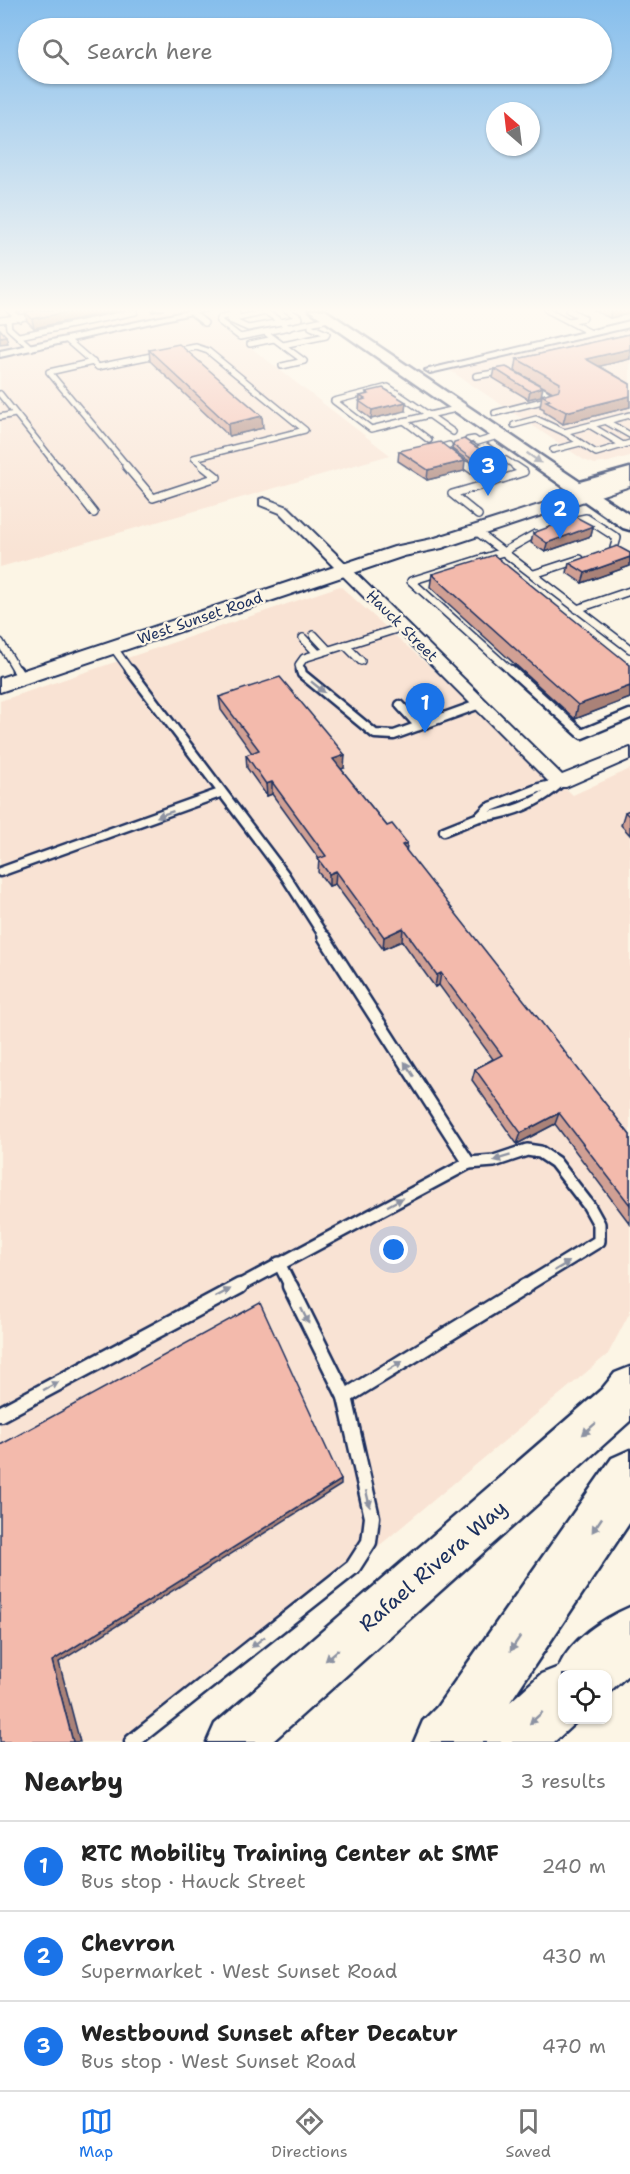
<!DOCTYPE html>
<meta charset="utf-8">
<style>
body{margin:0;font-family:"Shantell Sans",sans-serif;background:#f6f6f6;color:#222}
.controls{position:absolute;right:18px;bottom:18px;display:grid;overflow:hidden;border-radius:12px;box-shadow:0 2px 4px #0004}
.controls button{width:54px;height:54px;display:grid;place-items:center;padding:0;border:0;border-bottom:2px solid #e0e0e0;background:#fff;color:#222;font:30px sans-serif}
.compass{position:absolute;left:486px;top:102px;width:54px;height:54px;border-radius:50%;background:#fff;box-shadow:0 2px 4px #0004;rotate:332deg}
.you{position:absolute;left:394px;top:1250px;width:21px;height:21px;margin:-15px;border:4px solid #fff;border-radius:50%;background:#1a73e8;box-shadow:0 0 0 9px #1a73e833}
.badge{display:grid;place-items:center;width:39px;height:39px;border-radius:50%;background:#1a73e8;color:#fff;font-size:20px;font-weight:700}
.pin{position:absolute;translate:-50% -50px;filter:drop-shadow(0 2px 3px #0008)}
.pin::after{content:'';position:absolute;top:32px;width:21px;height:18px;background:inherit;clip-path:polygon(0 0,100% 0,50% 100%)}
.list{margin:0;padding:0;list-style:none}
h2{display:flex;justify-content:space-between;align-items:center;height:78px;margin:0;padding:0 24px;font-size:26px}
h2 small{font-size:20px;font-weight:400;color:#767676}
.list li{display:grid;grid-template-columns:39px 1fr auto;gap:18px;align-items:center;box-sizing:border-box;height:90px;padding:0 24px;border-top:2px solid #e0e0e0}
.list b{display:block;font-size:22px;white-space:nowrap}
.list p{margin:0;font-size:20px;white-space:nowrap;color:#767676}
.list em{font-size:20px;font-style:normal;color:#767676}
.icon{flex:none;width:33px;height:33px;fill:none;stroke:currentColor;stroke-width:2;stroke-linecap:round;stroke-linejoin:round}
.map{position:relative;flex:none;width:630px;height:1742px;overflow:hidden}
.search{position:absolute;background:#fff;box-shadow:0 2px 4px #0004;left:18px;right:18px;top:18px;height:66px;display:flex;align-items:center;gap:15px;box-sizing:border-box;padding:0 21px;border-radius:33px;color:#767676;font-size:22px}
.sheet{height:348px;background:#fff}
nav{display:flex;justify-content:space-around;align-items:center;box-sizing:border-box;height:84px;border-top:2px solid #e0e0e0;background:#fff;font-size:16px;color:#767676}
nav a{display:grid;justify-items:center;gap:3px}
nav .on{color:#1a73e8}
.map>svg:first-child{display:block}
</style>
<div class="map">
<svg width="630" height="1742" viewBox="0 0 630 1742">
<rect width="100%" height="100%" fill="#fcf5e5"/>
<filter id="ink" filterUnits="userSpaceOnUse"><feTurbulence type="fractalNoise" baseFrequency=".0167" numOctaves="2"/><feDisplacementMap in="SourceGraphic" scale="12" xChannelSelector="R" yChannelSelector="G"/><feConvolveMatrix kernelMatrix="1 2 1 2 8 2 1 2 1" color-interpolation-filters="sRGB"/></filter>
<g filter="url(#ink)">
<g fill="#f9e3d4">
<polygon points="0,310 202,310 390,455 0,567"/>
<polygon points="630,328 630,456 608,462 595,464 584,460 448,369"/>
<polygon points="340,586 573,795 630,769 630,1312 608,1354 145,1742 0,1742 0,701"/>
</g>
<g fill="none" stroke-linecap="round" stroke-linejoin="round">
<g stroke="#1b2f5e" stroke-width="8">
<g id="lane-far4">
<polyline points="9,310 20,319"/>
<polyline points="231,310 237,314 221,317 219,321 240,337 265,332 304,361 282,366"/>
<polyline points="263,310 281,322 300,318 287,310"/>
<polyline points="547,310 591,333"/>
<polyline points="568,310 584,318 569,321"/>
<polyline points="266,312 230,320 248,328 281,322 289,328"/>
<polyline points="192,313 205,323"/>
<polyline points="0,320 36,316"/>
<polyline points="8,320 9,328 31,348"/>
<polyline points="265,332 329,319"/>
<polyline points="19,336 135,312"/>
<polyline points="67,340 98,367 161,354"/>
<polyline points="250,344 274,339"/>
<polyline points="283,345 326,336 327,334 311,327"/>
<polyline points="174,351 196,347 208,351 305,430 194,458 205,467"/>
<polyline points="93,362 49,372 128,467"/>
<polyline points="476,376 506,371"/>
<polygon points="388,387 429,415 371,429 334,401"/>
<polyline points="0,394 58,467"/>
<polyline points="495,413 554,398 534,385"/>
<polyline points="429,415 453,432"/>
<polyline points="429,415 461,408"/>
<polyline points="0,417 15,414"/>
<polyline points="404,421 429,440"/>
<polyline points="607,422 630,435"/>
<polyline points="514,425 536,419 564,432 596,453 630,443"/>
<polyline points="591,426 623,445"/>
<polyline points="564,432 630,415"/>
<polyline points="468,440 474,439 478,442 501,435"/>
<polyline points="449,445 442,447 469,467"/>
<polyline points="480,448 486,446 494,452 488,454"/>
<polyline points="553,450 580,443"/>
<polyline points="506,460 517,467"/>
</g>
</g>
<g stroke="#1b2f5e" stroke-width="10">
<g id="lane-far3">
<polyline points="57,466 94,513"/>
<polyline points="126,466 153,498 217,477 203,466"/>
<polyline points="467,466 490,483 452,494 478,515"/>
<polyline points="490,483 524,472 515,466"/>
<polyline points="567,522 586,518 617,538 614,548"/>
<polyline points="476,531 630,649"/>
<polyline points="534,574 580,559"/>
<polyline points="577,609 630,591"/>
<polyline points="314,635 328,650"/>
<polyline points="303,638 317,653"/>
<polyline points="0,642 18,672"/>
<polyline points="345,645 361,661"/>
<polyline points="113,647 131,672"/>
<polyline points="301,672 299,665 304,658 403,627"/>
<polyline points="512,672 411,581 503,552 535,534"/>
</g>
</g>
<g stroke="#1b2f5e" stroke-width="13">
<g id="lane-far2">
<polyline points="17,670 22,678"/>
<polyline points="130,670 284,874 325,938"/>
<polyline points="301,670 302,674 375,734 394,735 480,704"/>
<polyline points="511,670 582,734 630,714"/>
<polyline points="400,705 419,726"/>
<path d="M479,817C510,814 537,804 560,783"/>
<polyline points="444,831 479,817 488,808 539,788 560,783"/>
<polyline points="0,872 220,793"/>
</g>
</g>
<g stroke="#1b2f5e" stroke-width="16">
<g id="lane-far1">
<polyline points="469,1163 494,1161 527,1150 540,1152 555,1162 589,1206 599,1224 599,1241 524,1287"/>
<polyline points="279,1263 291,1287"/>
<polyline points="237,1287 469,1163 324,937"/>
</g>
</g>
<g stroke="#1b2f5e" stroke-width="19">
<g id="lane">
<polyline points="345,1397 526,1286"/>
<polyline points="0,1414 240,1286"/>
<polyline points="132,1742 353,1567 369,1542 372,1517 345,1397 290,1286"/>
</g>
</g>
<g stroke="#1b2f5e" stroke-width="4">
<g id="street">
<polygon points="193,310 209,310 0,357 0,351"/>
<polygon points="630,321 630,327 430,373 425,370"/>
<polygon points="264,498 288,507 562,775 630,748 630,759 566,787 554,787 280,513 260,505 260,499"/>
</g>
</g>
<g stroke="#1b2f5e" stroke-width="4">
<polygon id="secondary" points="630,476 630,486 442,548 404,556 0,692 0,678 394,547 432,539"/>
</g>
<g stroke="#1b2f5e" stroke-width="5">
<g id="primary">
<polygon points="309,310 325,310 580,482 630,468 630,479 592,490 630,515 630,530 623,528"/>
<polygon points="630,1367 630,1421 272,1742 207,1742 215,1724 602,1389 615,1373"/>
</g>
</g>
<g stroke="#1b2f5e" stroke-width="5">
<path id="highway" d="M630,1450V1522L510,1702L541,1674L559,1667C570,1640 604,1618 630,1607V1673L608,1693V1674H562V1720H578L554,1742H414L423,1721L437,1707L612,1458Z"/>
</g>
<use href="#lane-far4" stroke="#fcf5e5" stroke-width="5"/>
<use href="#lane-far3" stroke="#fcf5e5" stroke-width="7"/>
<use href="#lane-far2" stroke="#fcf5e5" stroke-width="8"/>
<use href="#lane-far1" stroke="#fcf5e5" stroke-width="11"/>
<use href="#lane" stroke="#fcf5e5" stroke-width="14"/>
<use href="#street" fill="#fcf5e5" fill-rule="evenodd"/>
<use href="#secondary" fill="#fcf5e5" fill-rule="evenodd"/>
<use href="#primary" fill="#fcf5e5" fill-rule="evenodd"/>
<use href="#highway" fill="#fcf5e5" fill-rule="evenodd"/>
</g>
<g fill="#d1a094" stroke="#1b2f5e" stroke-width="1.5">
<polygon points="39,310 120,310 34,328 27,321 25,312"/>
<polygon points="592,310 630,310 610,318"/>
<polygon points="630,334 630,359 599,366 630,384 630,407 563,424 544,412 544,409 540,407 542,395 553,392 515,371 517,359"/>
<polygon points="149,350 263,428 229,436 150,361"/>
<polygon points="495,369 541,396 528,399 493,378"/>
<polygon points="366,392 405,411 371,419 359,410 360,396 366,395"/>
<polygon points="453,445 500,466 483,471 452,449"/>
<polygon points="399,451 464,471 427,480 398,461"/>
<polygon points="593,526 591,536 545,552 531,543 533,533"/>
<polygon points="630,553 630,566 582,583 567,573 569,563"/>
<polygon points="432,574 630,665 630,698 575,719 430,587"/>
<polygon points="219,697 344,768 341,769 387,826 407,843 406,851 630,1135 630,1224 555,1124 517,1144 472,1080 475,1069 493,1059 439,985 435,987 402,941 383,949 335,884 329,886 318,872 319,859 272,794 267,796 247,768 246,755 252,753 221,710"/>
<polygon points="630,810 630,835 621,825 625,812"/>
</g>
<g fill="#aa8278" stroke="#1b2f5e" stroke-width="1.5">
<polygon points="19,310 32,310 19,312"/>
<polygon points="78,310 120,310 34,328 32,319"/>
<polygon points="152,310 164,310 152,312"/>
<polygon points="611,310 630,310 630,314 610,318"/>
<polygon points="6,336 8,343 0,344 0,337"/>
<polygon points="630,349 630,359 584,370 586,359"/>
<polygon points="543,387 541,396 528,399 530,391"/>
<polygon points="630,396 630,407 563,424 566,412"/>
<polygon points="406,402 405,411 371,419 372,410"/>
<polygon points="262,416 263,428 229,436 228,424"/>
<polygon points="465,461 464,471 427,480 428,470"/>
<polygon points="501,463 500,466 483,471 484,468"/>
<polygon points="593,526 591,536 545,552 547,543"/>
<polygon points="630,557 630,566 582,583 585,573"/>
<polygon points="630,686 630,698 575,719 578,705"/>
<polygon points="345,755 344,768 333,772 333,759"/>
<polygon points="272,782 272,794 267,796 266,784"/>
<polygon points="407,843 406,856 402,845"/>
<polygon points="336,871 335,884 329,886 329,874"/>
<polygon points="403,928 402,941 383,949 384,937"/>
<polygon points="441,973 439,985 435,987 437,975"/>
<polygon points="559,1113 555,1124 517,1144 521,1133"/>
<polygon points="341,1480 341,1485 59,1662 80,1742 73,1742 52,1661"/>
</g>
<g fill="#f3baac" stroke="#1b2f5e" stroke-width="1.5">
<polygon points="39,310 78,310 32,319 25,312"/>
<polygon points="0,329 6,336 0,337"/>
<polygon points="630,334 630,349 586,359 630,384 630,396 566,412 546,401 550,400 542,395 559,390 560,383 517,359"/>
<polygon points="179,344 262,416 228,424 149,350"/>
<polygon points="506,367 543,387 530,391 495,369"/>
<polygon points="383,388 406,402 372,410 359,401 365,399 360,396 369,394 366,392"/>
<polygon points="464,439 501,463 484,468 453,445 454,442"/>
<polygon points="440,442 465,461 428,470 399,451"/>
<polygon points="576,517 593,526 547,543 533,533"/>
<polygon points="617,546 630,553 630,557 585,573 569,563"/>
<polygon points="494,555 630,665 630,686 578,705 432,574"/>
<polygon points="280,677 345,755 333,759 387,826 392,824 407,843 402,845 630,1135 630,1205 559,1113 521,1133 475,1069 502,1055 441,973 437,975 403,928 384,937 336,871 329,874 318,859 326,856 272,782 266,784 246,755 259,750 219,697"/>
<polygon points="630,810 630,817 625,812"/>
<polygon points="260,1303 341,1480 52,1661 73,1742 0,1742 0,1445"/>
</g>
<defs><path id="oneway-solid" d="M-6-.8H1V-3.2L6.5 0L1 3.2V.8H-6Z" transform="scale(1.5)"/></defs>
<g fill="#8c92a2">
<use href="#oneway-solid" transform="translate(534 458) rotate(35)"/>
<use href="#oneway-solid" transform="translate(318 687) rotate(39)"/>
<use href="#oneway-solid" transform="translate(165 814) rotate(161)"/>
<use href="#oneway-solid" transform="translate(409 1069) rotate(-123)"/>
<use href="#oneway-solid" transform="translate(502 1158) rotate(163)"/>
<use href="#oneway-solid" transform="translate(395 1202) rotate(-28)"/>
<use href="#oneway-solid" transform="translate(562 1266) rotate(-31)"/>
<use href="#oneway-solid" transform="translate(223 1293) rotate(-28)"/>
<use href="#oneway-solid" transform="translate(305 1316) rotate(64)"/>
<use href="#oneway-solid" transform="translate(395 1366) rotate(-31)"/>
<use href="#oneway-solid" transform="translate(51 1386) rotate(-28)"/>
<use href="#oneway-solid" transform="translate(589 1429) rotate(139)"/>
<use href="#oneway-solid" transform="translate(368 1499) rotate(77)"/>
<use href="#oneway-solid" transform="translate(597 1525) rotate(124)"/>
<use href="#oneway-solid" transform="translate(258 1642) rotate(142)"/>
<use href="#oneway-solid" transform="translate(515 1644) rotate(124)"/>
<use href="#oneway-solid" transform="translate(332 1655) rotate(139)"/>
<use href="#oneway-solid" transform="translate(536 1718) rotate(138)"/>
</g>
</g>
<linearGradient id="sky" x2="0" y2="1"><stop stop-color="#86beec"/><stop offset="0.56" stop-color="#fefaf3"/><stop offset="1" stop-color="#fefaf3" stop-opacity="0"/></linearGradient>
<rect width="630" height="554" fill="url(#sky)"/>
<g text-anchor="middle" dominant-baseline="central" stroke-width="5" stroke-linejoin="round" paint-order="stroke">
<g font-size="15" fill="#1b2f5e" stroke="#fcf5e5">
<text transform="translate(200 618) rotate(-19)">West Sunset Road</text>
<text transform="translate(402 626) rotate(45)">Hauck Street</text>
</g>
<g font-size="21" fill="#1b2f5e" stroke="#fcf5e5">
<text transform="translate(433 1566) rotate(-41)">Rafael Rivera Way</text>
</g>
</g>
</svg>
<div class="controls">
<button><svg class="icon" aria-label="locate" viewBox="0 0 24 24"><circle cx="12" cy="12" r="6"/><path d="M12 2v4M12 18v4M2 12h4M18 12h4"/></svg></button>
</div>
<svg class="compass" viewBox="-18 -18 36 36"><path d="M0-13l5 13h-10z" fill="#e53935"/><path d="M0 13l5-13h-10z" fill="#767676"/></svg>
<div class="you"></div>
<div class="pin badge" style="left:425px;top:733px">1</div>
<div class="pin badge" style="left:560px;top:539px">2</div>
<div class="pin badge" style="left:488px;top:496px">3</div>
<div class="search"><svg class="icon" aria-label="search" viewBox="0 0 24 24"><circle cx="10" cy="10" r="6"/><path d="M15 15l6 6"/></svg>Search here</div>
</div>
<section class="sheet">
<h2>Nearby<small>3 results</small></h2>
<ul class="list">
<li><span class="badge">1</span><div><b>RTC Mobility Training Center at SMF</b><p>Bus stop · Hauck Street</p></div><em>240 m</em></li>
<li><span class="badge">2</span><div><b>Chevron</b><p>Supermarket · West Sunset Road</p></div><em>430 m</em></li>
<li><span class="badge">3</span><div><b>Westbound Sunset after Decatur</b><p>Bus stop · West Sunset Road</p></div><em>470 m</em></li>
</ul>
</section>
<nav>
<a class="on"><svg class="icon" aria-label="map" viewBox="0 0 24 24"><path d="M3 6l6-2 6 2 6-2v14l-6 2-6-2-6 2zM9 4v14M15 6v14"/></svg>Map</a>
<a><svg class="icon" aria-label="directions" viewBox="0 0 24 24"><path d="M12 3l9 9-9 9-9-9zM9 14v-3h6M13 9l2 2-2 2"/></svg>Directions</a>
<a><svg class="icon" aria-label="saved" viewBox="0 0 24 24"><path d="M7 4h10v16l-5-4-5 4z"/></svg>Saved</a>
</nav>
